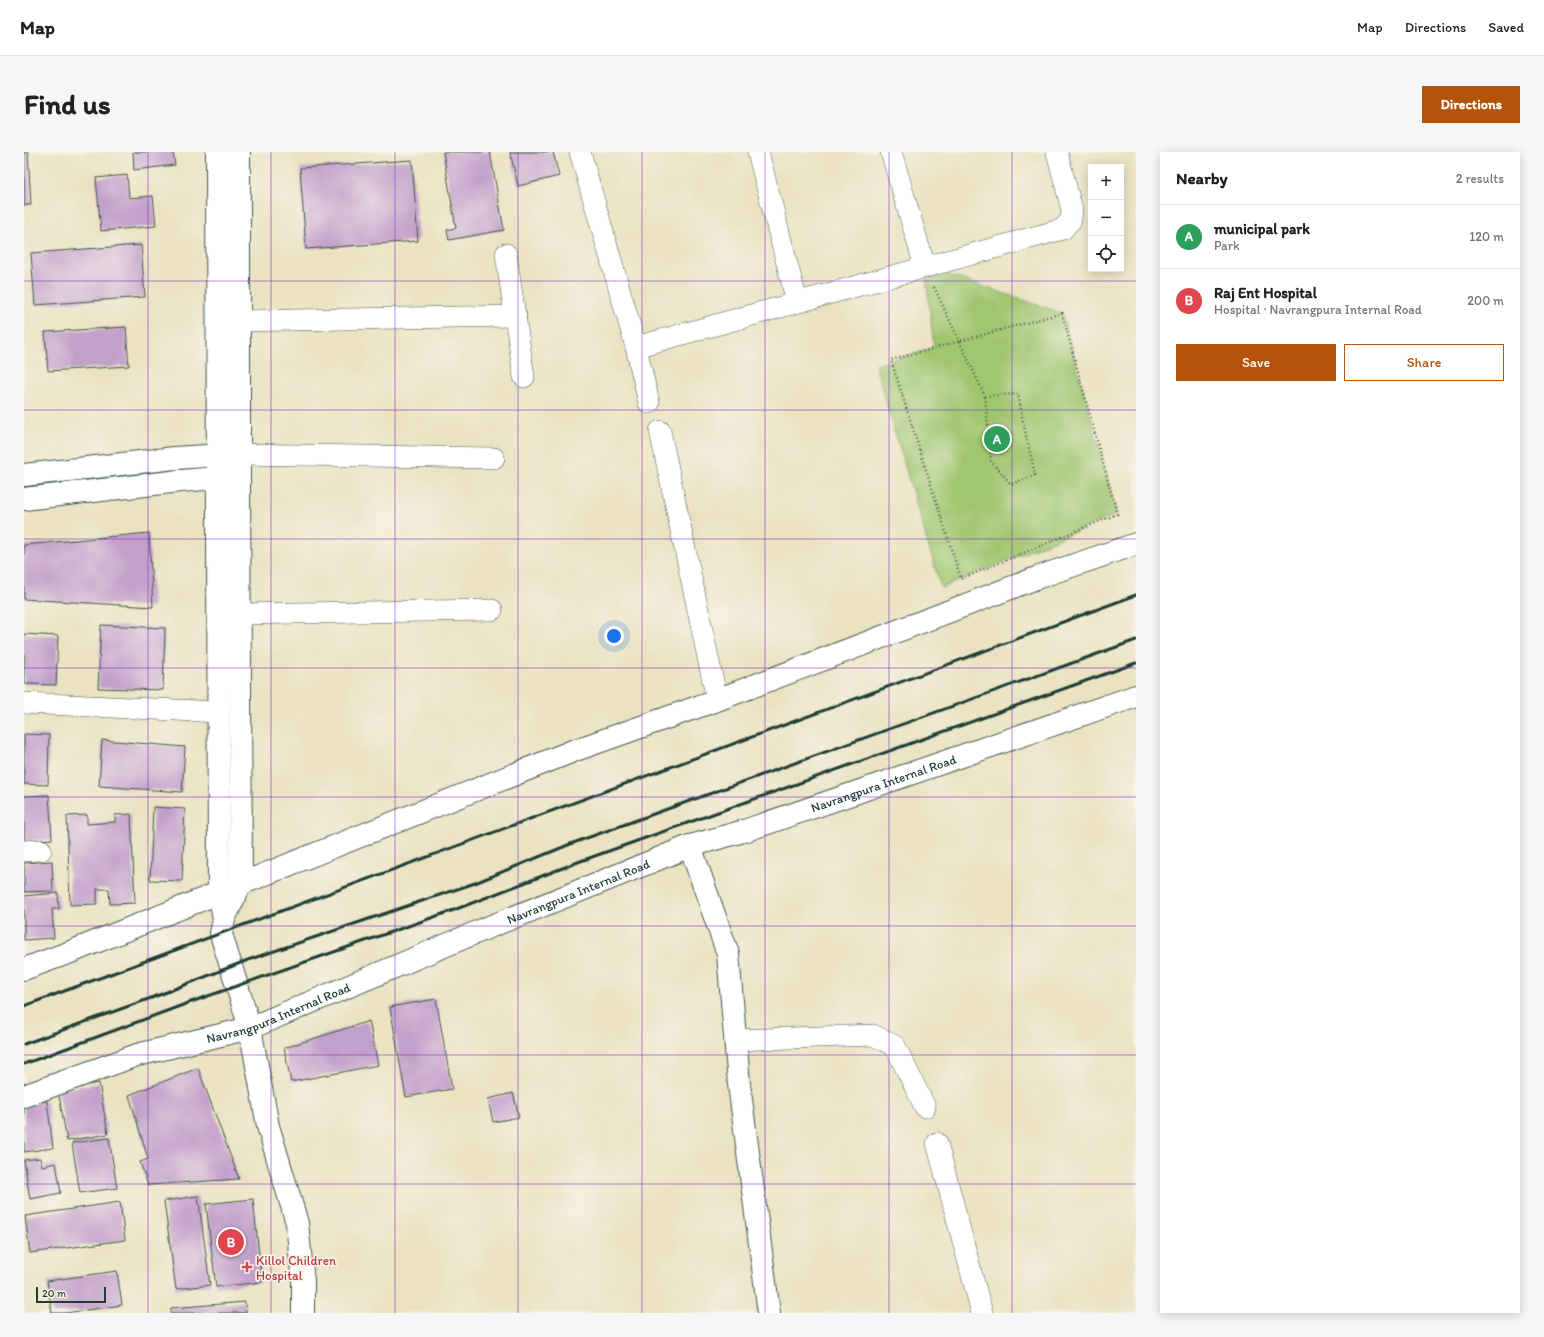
<!DOCTYPE html>
<meta charset="utf-8">
<style>
body{margin:0;font-family:Itim,sans-serif;background:#f6f6f6;color:#202124}
.controls{position:absolute;right:12px;top:12px;display:grid;overflow:hidden;border-radius:0px;box-shadow:0 2px 10px #0003}
.controls button{width:36px;height:36px;display:grid;place-items:center;padding:0;border:0;border-bottom:1px solid #e0e0e0;background:#fff;color:#202124;font:20px sans-serif}
.scale{position:absolute;left:12px;bottom:10px;width:70px;box-sizing:border-box;padding-left:4px;border:2px solid #1f3d34;border-top:0;font-size:11px;line-height:14px;white-space:nowrap;color:#1f3d34;-webkit-text-stroke:3px #f7f3e8;paint-order:stroke}
.you{position:absolute;left:590px;top:484px;width:14px;height:14px;margin:-10px;border:3px solid #fff;border-radius:50%;background:#1a73e8;box-shadow:0 0 0 6px #1a73e833}
.badge{display:grid;place-items:center;width:26px;height:26px;border-radius:50%;background:#b45309;color:#fff;font-size:13px;font-weight:700}
.pin{position:absolute;translate:-50% -50%;border:2px solid #fff;box-shadow:0 1px 4px #0006}
.list{margin:0;padding:0;list-style:none}
h2{display:flex;justify-content:space-between;align-items:center;height:52px;margin:0;padding:0 16px;font-size:17px}
h2 small{font-size:13px;font-weight:400;color:#757577}
.list li{display:grid;grid-template-columns:26px 1fr auto;gap:12px;align-items:center;box-sizing:border-box;height:64px;padding:0 16px;border-top:1px solid #e0e0e0}
.list b{display:block;font-size:15px;white-space:nowrap}
.list p{margin:0;font-size:13px;white-space:nowrap;color:#757577}
.list em{font-size:13px;font-style:normal;color:#757577}
.actions{display:flex;gap:8px;padding:12px 16px}
.actions a{flex:1;padding:9px 0;border:1px solid #b45309;border-radius:0px;text-align:center;font-size:14px;color:#b45309}
.actions .main{background:#b45309;color:#fff}
.icon{flex:none;width:22px;height:22px;fill:none;stroke:currentColor;stroke-width:2;stroke-linecap:round;stroke-linejoin:round}
.map{position:relative;flex:none;width:1112px;height:1161px;overflow:hidden;border-radius:0px}
header{display:flex;align-items:center;gap:24px;box-sizing:border-box;height:56px;padding:0 20px;background:#fff;border-bottom:1px solid #e0e0e0}
header strong{font-size:19px}
nav{display:flex;gap:22px;margin-inline-start:auto;font-size:14px}
.intro{display:flex;align-items:center;justify-content:space-between;box-sizing:border-box;height:96px;padding:0 24px}
h1{margin:0;font-size:28px}
.button{padding:10px 18px;border-radius:0px;background:#b45309;color:#fff;font-size:14px;font-weight:700}
main{display:flex;gap:24px;padding:0 24px}
aside{flex:1;background:#fff;border-radius:0px;box-shadow:0 2px 10px #0003}
.map>svg:first-child{display:block}
</style>
<header>
<strong>Map</strong>
<nav><a>Map</a><a>Directions</a><a>Saved</a></nav>
</header>
<div class="intro"><h1>Find us</h1><a class="button">Directions</a></div>
<main>
<div class="map">
<svg width="1112" height="1161" viewBox="0 0 1112 1161">
<rect width="100%" height="100%" fill="#f7f3e8"/>
<filter id="ink" filterUnits="userSpaceOnUse"><feTurbulence type="fractalNoise" baseFrequency=".025" numOctaves="2"/><feDisplacementMap in="SourceGraphic" scale="8" xChannelSelector="R" yChannelSelector="G"/><feConvolveMatrix kernelMatrix="1 2 1 2 8 2 1 2 1" color-interpolation-filters="sRGB"/></filter>
<filter id="wash" filterUnits="userSpaceOnUse"><feTurbulence type="fractalNoise" baseFrequency=".012" numOctaves="4" result="noise"/><feDisplacementMap in="SourceGraphic" scale="16" xChannelSelector="R" yChannelSelector="G"/><feGaussianBlur stdDeviation="0.9" result="paint"/><feColorMatrix in="noise" values="0 0 0 0 0 0 0 0 0 0 0 0 0 0 0 0 0 1.4 0 .05"/><feComposite in="paint" operator="in"/></filter>
<g filter="url(#wash)">
<rect width="100%" height="100%" fill="#eae2c1"/>
<polygon fill="#a0c670" stroke="#608252" points="901,115 1038,161 1093,362 917,436 851,213 910,196"/>
<g id="blocks">
<g fill="#c3a0cb">
<polygon points="0,0 4,0 7,53 0,53"/>
<polygon points="109,0 149,0 151,13 110,18"/>
<polygon points="419,0 466,0 480,78 425,88 423,78 432,76"/>
<polygon points="486,0 529,0 535,24 494,34"/>
<polygon points="388,8 394,89 282,97 276,16"/>
<polygon points="103,23 105,46 129,44 132,74 77,79 72,26"/>
<polygon points="117,93 121,145 11,153 7,101"/>
<polygon points="102,175 105,214 24,219 21,180"/>
<polygon points="125,381 129,455 0,447 0,393"/>
<polygon points="77,473 141,476 139,538 74,536"/>
<polygon points="0,482 34,484 32,533 0,532"/>
<polygon points="0,582 25,583 24,633 0,632"/>
<polygon points="78,588 161,595 158,640 75,634"/>
<polygon points="25,643 28,687 0,689 0,644"/>
<polygon points="129,655 161,657 158,729 126,728"/>
<polygon points="107,662 111,751 86,752 85,737 73,737 73,752 46,753 43,664 63,663 63,672 91,670 91,663"/>
<polygon points="28,709 29,739 0,740 0,711"/>
<polygon points="34,741 35,757 28,757 30,786 0,788 0,744"/>
<polygon points="412,847 428,937 382,945 366,855"/>
<polygon points="345,869 354,913 267,930 260,896"/>
<polygon points="174,916 215,1027 124,1033 116,1010 124,1007 105,943"/>
<polygon points="75,931 84,982 43,989 34,938"/>
<polygon points="489,941 495,965 469,970 464,947"/>
<polygon points="23,949 29,996 0,1000 0,952"/>
<polygon points="85,986 93,1036 56,1041 48,991"/>
<polygon points="16,1006 18,1014 32,1011 37,1041 6,1047 0,1008"/>
<polygon points="174,1044 186,1133 152,1137 140,1049"/>
<polygon points="229,1047 238,1130 192,1135 182,1052"/>
<polygon points="96,1050 101,1088 6,1101 1,1064"/>
<polygon points="93,1119 98,1153 41,1161 28,1161 23,1129"/>
<polygon points="221,1150 222,1161 147,1161 147,1156"/>
</g>
</g>
</g>
<g filter="url(#ink)">
<use href="#blocks" fill-opacity="0" stroke="#3d5649" stroke-width="1"/>
<g fill="none" stroke-linecap="round" stroke-linejoin="round">
<g stroke="#3d5649" stroke-width="22">
<g id="minor">
<polyline points="556,0 612,195 1039,77 1047,68 1048,58 1033,0"/>
<polyline points="734,0 773,150"/>
<polyline points="867,0 901,115"/>
<polyline points="482,102 500,225"/>
<polyline points="215,169 492,164"/>
<polyline points="612,195 625,251"/>
<polyline points="636,279 693,548"/>
<polyline points="215,302 470,306"/>
<polyline points="215,462 468,458"/>
<polyline points="0,551 195,560"/>
<polyline points="0,699 17,698"/>
<polyline points="711,888 849,883 871,894 901,955"/>
<polyline points="913,991 958,1161"/>
</g>
</g>
<g stroke="#3d5649" stroke-width="24">
<g id="tertiary">
<polyline points="0,323 151,306 212,302"/>
<polyline points="0,347 156,329 194,326 213,327"/>
<polyline points="666,694 704,802 715,932 745,1161"/>
<polyline points="0,817 44,801 549,599 693,548 1015,425 1112,392"/>
<path id="s1" d="M0,944L113,903L226,876L458,778L666,694L720,679L1112,544"/>
</g>
</g>
<g stroke="#3d5649" stroke-width="24">
<g id="secondary">
<polyline points="193,0 195,740 200,767 197,782 226,876 244,974 273,1071 279,1129 279,1161"/>
<polyline points="200,767 217,731 215,327 215,0"/>
</g>
</g>
<g stroke="#3d5649" stroke-width="2.5" stroke-dasharray="1 3" stroke-linecap="butt">
<polyline points="910,135 961,244 994,242 1000,274 1011,323 987,332 967,309 961,244"/>
<polygon points="1038,161 1093,362 937,427 867,208"/>
</g>
<use href="#minor" stroke="#fff" stroke-width="21"/>
<use href="#tertiary" stroke="#fff" stroke-width="22"/>
<use href="#secondary" stroke="#fff" stroke-width="22"/>
<g stroke="#1f3d34" stroke-width="3">
<polyline points="0,854 1112,443"/>
<polyline points="0,892 130,845 224,808 451,731 549,691 1112,488"/>
<polyline points="0,912 167,850 430,758 554,710 1112,511"/>
</g>
</g>
</g>
<path fill="none" stroke="#7b2cbf" stroke-width="1" stroke-opacity="0.55" d="M124,0V1161M247,0V1161M371,0V1161M494,0V1161M618,0V1161M741,0V1161M865,0V1161M988,0V1161M0,129H1112M0,258H1112M0,387H1112M0,516H1112M0,645H1112M0,774H1112M0,903H1112M0,1032H1112"/>
<path fill="#e0444e" stroke="#f7f3e8" stroke-width="1.5" d="M221 1109h4v4h4v4h-4v4h-4v-4h-4v-4h4z"/>
<g text-anchor="middle" dominant-baseline="central" stroke-width="3.5" stroke-linejoin="round" paint-order="stroke">
<g font-size="13" fill="#1f3d34" stroke="#f7f3e8">
<text stroke="none"><textPath href="#s1" startOffset="916">Navrangpura Internal Road</textPath></text>
<text stroke="none"><textPath href="#s1" startOffset="592">Navrangpura Internal Road</textPath></text>
<text stroke="none"><textPath href="#s1" startOffset="268">Navrangpura Internal Road</textPath></text>
</g>
<g font-size="13" fill="#be3a42" stroke="#f7f3e8" text-anchor="start">
<text x="232" y="1108">Killol Children<tspan x="232" dy="15">Hospital</tspan></text>
</g>
</g>
</svg>
<div class="controls">
<button>+</button>
<button>−</button>
<button><svg class="icon" aria-label="locate" viewBox="0 0 24 24"><circle cx="12" cy="12" r="6"/><path d="M12 2v4M12 18v4M2 12h4M18 12h4"/></svg></button>
</div>
<div class="scale">20 m</div>
<div class="you"></div>
<div class="pin badge" style="left:973px;top:287px;background:#2e9e5b">A</div>
<div class="pin badge" style="left:207px;top:1090px;background:#e0444e">B</div>
</div>
<aside>
<h2>Nearby<small>2 results</small></h2>
<ul class="list">
<li><span class="badge" style="background:#2e9e5b">A</span><div><b>municipal park</b><p>Park</p></div><em>120 m</em></li>
<li><span class="badge" style="background:#e0444e">B</span><div><b>Raj Ent Hospital</b><p>Hospital · Navrangpura Internal Road</p></div><em>200 m</em></li>
</ul>
<div class="actions"><a class="main">Save</a><a>Share</a></div>
</aside>
</main>
